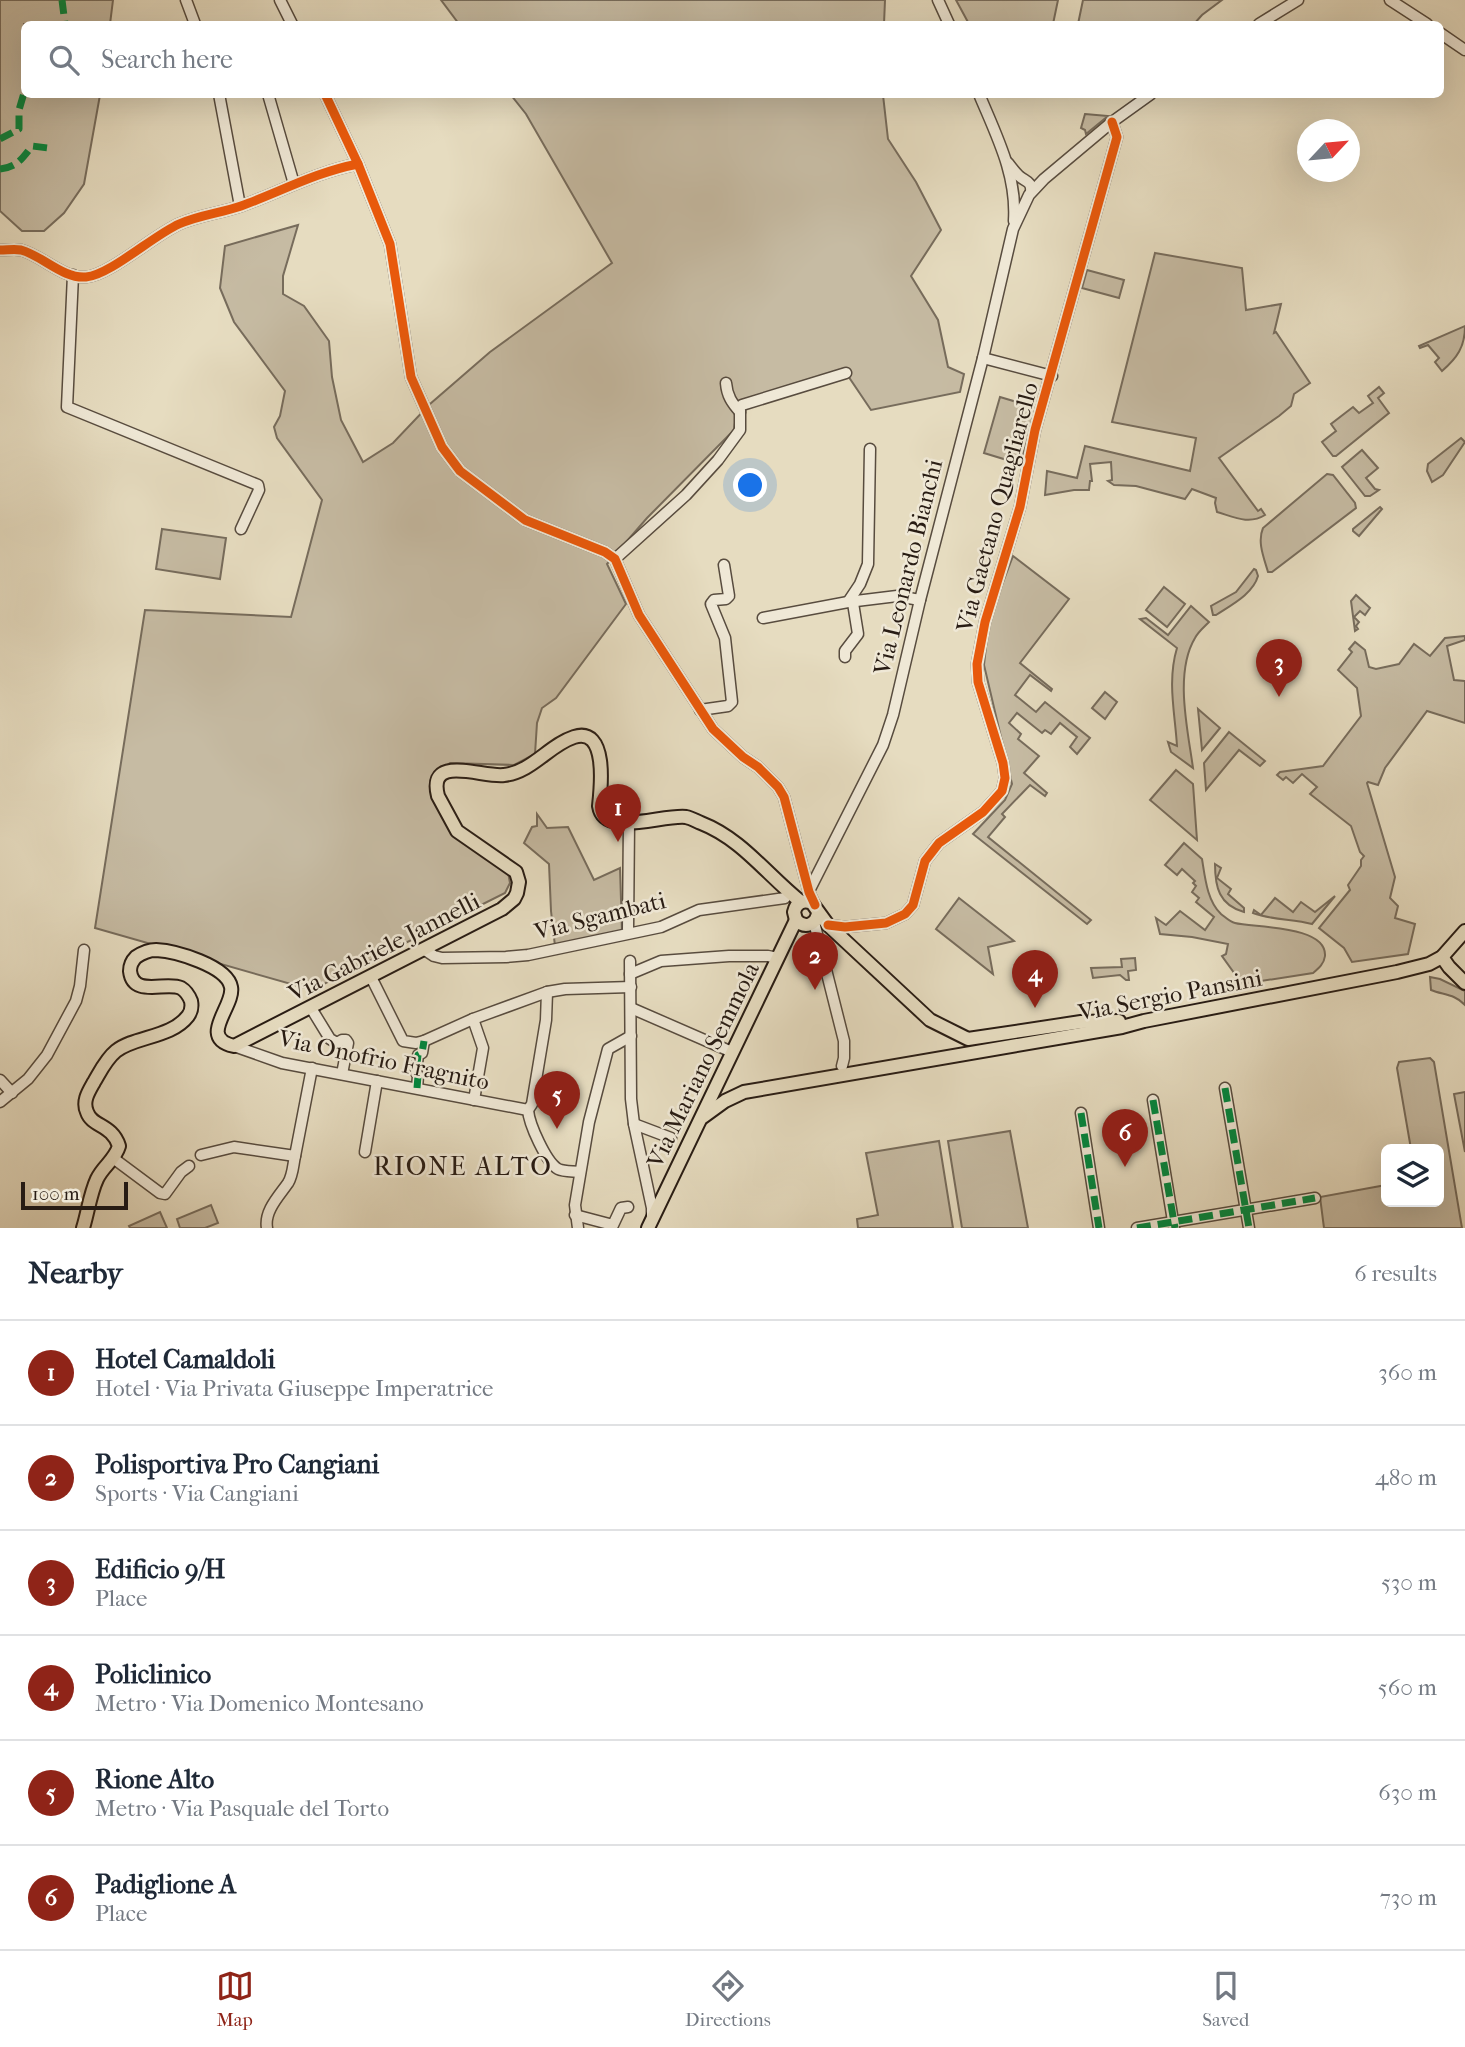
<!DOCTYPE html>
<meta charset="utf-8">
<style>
body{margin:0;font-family:"IM FELL French Canon",serif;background:#f2f2f3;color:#1f2937}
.controls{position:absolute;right:21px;bottom:21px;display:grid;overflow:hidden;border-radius:10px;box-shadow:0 7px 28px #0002}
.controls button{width:63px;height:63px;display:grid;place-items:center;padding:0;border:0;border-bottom:2px solid #e0e1e3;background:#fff;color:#1f2937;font:35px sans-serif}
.compass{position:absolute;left:1297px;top:119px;width:63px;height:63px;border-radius:50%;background:#fff;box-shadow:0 7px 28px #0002;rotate:64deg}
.scale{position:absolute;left:21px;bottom:18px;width:107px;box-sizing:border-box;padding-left:7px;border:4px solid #281c14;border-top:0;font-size:19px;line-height:24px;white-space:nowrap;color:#281c14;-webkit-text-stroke:5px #efe8d6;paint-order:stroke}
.you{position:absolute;left:751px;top:486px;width:24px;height:24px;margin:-18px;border:5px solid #fff;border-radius:50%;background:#1a73e8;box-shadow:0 0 0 10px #1a73e833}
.badge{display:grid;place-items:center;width:46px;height:46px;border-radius:50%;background:#8f2418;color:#fff;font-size:23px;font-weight:700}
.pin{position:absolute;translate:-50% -58px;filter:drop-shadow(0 2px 4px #0008)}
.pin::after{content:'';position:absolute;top:37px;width:24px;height:21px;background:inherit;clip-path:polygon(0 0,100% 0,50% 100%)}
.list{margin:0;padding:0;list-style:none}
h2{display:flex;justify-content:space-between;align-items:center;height:91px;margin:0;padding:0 28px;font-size:30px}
h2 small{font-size:23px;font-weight:400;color:#747a83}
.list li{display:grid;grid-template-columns:46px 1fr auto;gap:21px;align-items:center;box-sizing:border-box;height:105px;padding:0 28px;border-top:2px solid #e0e1e3}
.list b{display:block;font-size:26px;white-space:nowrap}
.list p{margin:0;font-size:23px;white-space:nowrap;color:#747a83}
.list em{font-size:23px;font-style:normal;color:#747a83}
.icon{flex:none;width:38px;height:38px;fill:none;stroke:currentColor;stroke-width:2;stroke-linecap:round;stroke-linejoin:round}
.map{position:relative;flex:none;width:1465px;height:1228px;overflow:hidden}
.search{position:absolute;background:#fff;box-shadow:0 7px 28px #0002;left:21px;right:21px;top:21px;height:77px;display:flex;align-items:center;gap:18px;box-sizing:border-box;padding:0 24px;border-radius:10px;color:#747a83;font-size:26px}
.sheet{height:721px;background:#fff}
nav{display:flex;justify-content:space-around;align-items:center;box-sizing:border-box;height:98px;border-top:2px solid #e0e1e3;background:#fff;font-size:19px;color:#747a83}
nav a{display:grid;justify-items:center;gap:4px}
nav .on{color:#8f2418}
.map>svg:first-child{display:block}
</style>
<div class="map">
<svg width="1465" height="1228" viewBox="0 0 1465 1228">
<rect width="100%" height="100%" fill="#e6dcc0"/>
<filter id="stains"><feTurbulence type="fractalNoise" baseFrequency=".00286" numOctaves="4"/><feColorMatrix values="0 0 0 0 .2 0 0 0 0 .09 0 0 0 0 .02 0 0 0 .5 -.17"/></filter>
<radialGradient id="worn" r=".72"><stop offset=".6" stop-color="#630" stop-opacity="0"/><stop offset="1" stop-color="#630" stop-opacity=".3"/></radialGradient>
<g fill="#c6bba3" stroke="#776c5c" stroke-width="2">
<polygon points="0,0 113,0 110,24 24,24 24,94 100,95 84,184 64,213 44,231 22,231 0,211"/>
<polygon points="441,0 885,0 884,24 459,24"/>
<polygon points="956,0 1058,0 1053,24 969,24"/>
<polygon points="1083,0 1222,0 1202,15 1194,24 1078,24"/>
<polygon points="511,95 883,95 888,139 916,182 941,230 911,276 938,320 948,367 964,374 960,392 871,410 844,370 738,401 734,430 647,518 607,564 626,604 556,698 542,708 537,723 535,754 514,765 450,763 434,775 432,791 453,834 508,872 510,883 505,893 312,990 95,928 145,610 291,617 322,500 277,438 274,427 280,416 285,391 234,322 220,288 225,246 298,225 283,276 283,294 304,306 329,341 332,377 341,420 363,462 393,443 430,404 490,352 612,263 526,114"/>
<polygon points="1085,114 1108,116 1086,134 1085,130 1081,128"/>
<path d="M1155,253L1242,268L1246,310L1281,304L1274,333L1276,332L1310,383L1294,394L1291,406L1279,416L1219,458L1258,511L1261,509L1265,515C1249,525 1234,517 1217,512L1215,503L1216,498L1192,489L1185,499L1136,486L1114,485L1108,481L1112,480L1111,462L1090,464L1092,481H1090L1089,490H1074L1045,495L1047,471L1077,478L1085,446L1190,471L1196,438L1112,422Z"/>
<polygon points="1087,270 1124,280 1119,298 1082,288"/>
<path d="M1465,326C1465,347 1457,358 1442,371L1435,362L1439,358L1428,345L1420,348L1419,346Z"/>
<polygon points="1379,387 1384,393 1378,398 1389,413 1336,456 1333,456 1322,442 1336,431 1331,424 1353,407 1359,413 1373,403 1368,396"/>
<polygon points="1000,397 1037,408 1020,464 984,453"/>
<polygon points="1461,438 1465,442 1443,475 1432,482 1427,471 1428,464"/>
<polygon points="1362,450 1378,468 1366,478 1375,489 1379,490 1370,496 1365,496 1342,467"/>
<path d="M1327,474L1333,475L1355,503L1356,508L1272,572H1268C1264,558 1257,542 1263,528Z"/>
<polygon points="1380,507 1382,509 1359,536 1353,531 1353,529"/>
<polygon points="162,529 226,538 220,579 156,569"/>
<polygon points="1013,556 1069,599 1020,663 1052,689 1051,691 1030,675 1015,695 1036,712 1045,702 1090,738 1077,754 1070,747 1077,737 1060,723 1051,734 1045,730 1042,733 1017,713 1009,723 1021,734 1018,739 1039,756 1024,773 1047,793 1045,796 1030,785 1002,814 1005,817 988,837 1091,920 1087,924 973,834 1005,800 1012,784 984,665 989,619"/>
<path d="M1254,569L1256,570L1258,576C1253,594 1231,605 1216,615H1213L1211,606L1236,592Z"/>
<polygon points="1164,587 1185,604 1167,627 1146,610"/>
<polygon points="1356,595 1370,608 1365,615 1360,611 1354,617 1359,622 1356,626 1358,629 1355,631 1351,601"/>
<path d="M1191,606L1209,622C1204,627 1198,632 1195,638C1174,673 1188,731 1193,768L1171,752L1168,742L1177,746C1175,713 1167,681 1177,648L1140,619L1146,618L1168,635Z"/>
<polygon points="1465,636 1465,640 1447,646 1454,680 1465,681 1465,723 1427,711 1385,768 1378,785 1368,782 1367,783 1395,877 1390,898 1398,906 1395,918 1415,924 1408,954 1352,962 1344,948 1319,928 1350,890 1348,885 1361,866 1361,860 1364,856 1360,852 1351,826 1310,794 1317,787 1302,774 1293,783 1286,777 1283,780 1277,775 1280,772 1323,766 1361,716 1357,688 1338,670 1352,652 1349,649 1355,642 1365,650 1369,667 1376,669 1399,664 1414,644 1430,656 1445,638"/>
<polygon points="1105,692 1117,702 1105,719 1092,708"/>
<polygon points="1198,709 1220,728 1202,750"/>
<polygon points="1229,732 1265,761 1260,766 1239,750 1206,790 1204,763"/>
<polygon points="1176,770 1193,784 1197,840 1150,800"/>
<polygon points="537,814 547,828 568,827 594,880 620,868 622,932 555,946 551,911 549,864 524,843 532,827 537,826"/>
<path d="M1184,843L1202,859C1205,877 1207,901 1221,914C1225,917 1230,922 1235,923C1254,928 1327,925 1325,956C1324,964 1319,968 1313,973L1242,984L1222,956L1226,954L1228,944L1192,937L1160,934L1156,918L1166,925L1180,911L1205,930L1214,917L1196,902L1199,898L1192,892L1196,886L1193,883L1195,881L1182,869L1177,875L1165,865Z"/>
<path d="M1215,864L1221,868L1217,878L1231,889L1228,894L1244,908V912C1219,905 1215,887 1215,864Z"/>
<path d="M1335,896L1312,924C1293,919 1271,920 1253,913L1254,910L1261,915L1275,898L1293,912L1301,902L1315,912Z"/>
<polygon points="959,898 1014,941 988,947 993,974 936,929"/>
<polygon points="1135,958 1136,970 1128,971 1129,980 1126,980 1120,975 1093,978 1091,968 1122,967 1121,959"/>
<path d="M1430,977L1440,979L1465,991V1005C1455,994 1443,995 1431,990Z"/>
<polygon points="1430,1058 1434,1062 1462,1228 1324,1228 1320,1197 1386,1185 1386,1202 1439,1202 1439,1149 1411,1149 1397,1068 1399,1062"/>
<polygon points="1465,1092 1465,1152 1454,1094"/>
<polygon points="1010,1131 1028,1228 962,1228 948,1141"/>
<polygon points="939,1141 953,1228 858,1228 857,1219 878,1215 866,1153"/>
<polygon points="211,1205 218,1223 205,1228 180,1228 177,1219"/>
<polygon points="160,1212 167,1228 130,1228 129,1226"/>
</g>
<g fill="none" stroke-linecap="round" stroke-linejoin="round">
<g stroke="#584c3f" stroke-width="13">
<g id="minor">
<polyline points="186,0 195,24"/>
<polyline points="280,0 292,24"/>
<polyline points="938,0 949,24"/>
<polyline points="1390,0 1427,24"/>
<polyline points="1259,24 1298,0"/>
<polyline points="1440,33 1465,50"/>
<polyline points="219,94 240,206"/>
<polyline points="268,94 294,184"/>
<polyline points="325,94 358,164 390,244 411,377 442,447 460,471 525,520 605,552 615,559 639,615 713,729 743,757 758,767 778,787 784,797 809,892 815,905"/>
<path d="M979,94C997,137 1017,175 1014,221"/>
<path d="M1008,163C1011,167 1015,172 1019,176C1026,182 1032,181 1031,192"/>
<path d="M0,250C7,250 15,249 21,250C43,256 63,279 86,277C110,275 154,235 179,224C199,215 221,213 241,206C280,192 316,172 358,164"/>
<polyline points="73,275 67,407 258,485 259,490 241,529"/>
<polyline points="983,358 1052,376"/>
<path d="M726,383C727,396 732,403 740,412"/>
<polyline points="615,559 686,495 718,460 740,430 740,407 742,405 846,373"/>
<polyline points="848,602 860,584 868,564 870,449"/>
<polyline points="763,618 848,602 897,596 920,600"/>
<polyline points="845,657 845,651 858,634 853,603"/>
<polyline points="700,710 728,706 732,702 725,638 711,604 714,600 726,599 729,596 724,565"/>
<polyline points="809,891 883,745 893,715 920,600 983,358 1013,229 1029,195 1044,179 1112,122 1151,94"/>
<polyline points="814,922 844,1041 844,1058 842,1066"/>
<polyline points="828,925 845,927 886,923 905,914 913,905 925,861 939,843 983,812 1002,791 1005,778 1003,763 978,682 977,664 985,622 1020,507 1035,430 1117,137 1112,122"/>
<polyline points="628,929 629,822"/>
<polyline points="425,950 434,956 442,958 506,957 528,955 661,927 699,910 785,898"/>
<polyline points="630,961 631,1099 634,1124 652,1208 652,1219"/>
<polyline points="630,974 661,961 729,956 768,956 778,958"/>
<polyline points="371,977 403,1041 416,1043 424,1041 473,1019 547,992 565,989 631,987"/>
<path d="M547,992L546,1020L532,1104L528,1110C529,1124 546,1162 558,1169C564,1172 574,1171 580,1172"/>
<polyline points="311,1008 330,1039 337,1043 342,1040 346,1040 348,1043 342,1074"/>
<polyline points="631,1008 732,1052"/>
<polyline points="473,1019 483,1048 474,1100"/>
<polyline points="234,1046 282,1063 528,1110"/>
<polyline points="0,1080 12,1093"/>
<polyline points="417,1088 418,1076 416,1072 418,1055 422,1053 424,1041"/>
<polyline points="1225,1088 1249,1228"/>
<polyline points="1153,1100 1174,1227"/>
<polyline points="0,1102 28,1079 47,1055 76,1001 80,986 84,950"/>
<polyline points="1081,1113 1099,1228"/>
<polyline points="634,1124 671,1138"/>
<polyline points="365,1152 377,1081"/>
<polyline points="201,1155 234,1147 295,1156 312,1068"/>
<polyline points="113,1158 160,1193 165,1194 181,1172 189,1166"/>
<polyline points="575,1215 613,1225 621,1208 628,1207"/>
<path d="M267,1228C264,1211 279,1196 288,1183C293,1175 293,1165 295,1156"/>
<polyline points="578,1228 575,1205 589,1122 608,1049 631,1036"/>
<polyline points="1137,1228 1315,1198"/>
</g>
</g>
<g stroke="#281c14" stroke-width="16">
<g id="major">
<path d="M796,920L794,912C796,903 803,899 812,903L828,925L930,1020L968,1039L1081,1022L1119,1021"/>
<path d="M796,920C805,929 816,925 818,913"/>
<polyline points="1442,957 1449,967 1465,983"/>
<polyline points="703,1117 725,1101 744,1092 1122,1027 1144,1021 1397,972 1429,964 1442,957 1465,931"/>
<path d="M83,1228C88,1212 90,1194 97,1179C103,1166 115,1160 119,1146C112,1124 92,1127 87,1112C82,1101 89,1091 94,1082C100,1072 106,1059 116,1051C135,1036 171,1038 188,1016C191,1012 192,1006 191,1001C189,996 186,991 181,988C166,981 133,998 130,971C130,965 132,961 136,957C142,953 149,950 156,950C176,951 227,966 231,987C235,1006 197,1038 234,1046L502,909L514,899L517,893L519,882L516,872L457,831L438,796C427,753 483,778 504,775C532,772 549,745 574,737C608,726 601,788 599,806C604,838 663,814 686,817C691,818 696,821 701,823C742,839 767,875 801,902"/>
<polyline points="648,1228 796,920"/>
</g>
</g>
<use href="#minor" stroke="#efe8d6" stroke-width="10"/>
<use href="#major" stroke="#e6dcc0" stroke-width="12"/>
<g stroke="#00873e" stroke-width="7" stroke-dasharray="14 7" stroke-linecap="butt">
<polyline points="62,0 65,24"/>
<polyline points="0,139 19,129 19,110 24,93"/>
<path d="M0,169C17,167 22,159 32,146L48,148"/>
<polyline points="417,1088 418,1076 416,1072 418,1055 422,1053 424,1041"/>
<polyline points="1225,1088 1249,1228"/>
<polyline points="1153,1100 1175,1228"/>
<polyline points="1081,1113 1099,1228"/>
<polyline points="1137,1228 1315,1198"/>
</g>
<g stroke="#efe8d6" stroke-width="13">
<g id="cycleway">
<polyline points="325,94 358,164 390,244 411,377 442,447 460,471 525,520 605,552 615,559 639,615 713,729 743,757 758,767 778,787 784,797 809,892 815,905"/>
<path d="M0,250C7,250 15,249 21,250C43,256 63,279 86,277C110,275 154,235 179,224C199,215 221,213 241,206C280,192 316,172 358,164"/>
<polyline points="828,925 845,927 886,923 905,914 913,905 925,861 939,843 983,812 1002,791 1005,778 1003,763 978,682 977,664 985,622 1020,507 1035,430 1117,137 1112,122"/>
</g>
</g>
<use href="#cycleway" stroke="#e8590c" stroke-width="9"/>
</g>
<g text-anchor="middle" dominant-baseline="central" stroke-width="5" stroke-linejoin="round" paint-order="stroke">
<g font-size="24" fill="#281c14" stroke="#efe8d6">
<text transform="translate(997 507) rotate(-75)">Via Gaetano Quagliarello</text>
<text transform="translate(908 567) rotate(-76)">Via Leonardo Bianchi</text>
<text transform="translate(600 916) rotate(-14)">Via Sgambati</text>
<text transform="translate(384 947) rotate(-27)">Via Gabriele Jannelli</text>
<text transform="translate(1170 995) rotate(-11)">Via Sergio Pansini</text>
<text transform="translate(384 1060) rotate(12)">Via Onofrio Fragnito</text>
<text transform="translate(703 1065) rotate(-64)">Via Mariano Semmola</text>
</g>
<g font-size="26" letter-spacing="2" fill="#281c14" stroke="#efe8d6">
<text x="463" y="1166">RIONE ALTO</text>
</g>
</g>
<rect width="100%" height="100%" filter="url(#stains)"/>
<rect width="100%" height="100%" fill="url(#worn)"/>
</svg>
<div class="controls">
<button><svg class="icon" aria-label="layers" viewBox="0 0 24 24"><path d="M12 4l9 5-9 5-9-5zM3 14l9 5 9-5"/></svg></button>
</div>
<svg class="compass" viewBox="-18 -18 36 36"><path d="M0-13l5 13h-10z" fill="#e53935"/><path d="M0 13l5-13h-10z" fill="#747a83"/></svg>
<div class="scale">100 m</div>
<div class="you"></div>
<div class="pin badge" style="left:618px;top:842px">1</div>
<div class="pin badge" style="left:815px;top:990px">2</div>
<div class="pin badge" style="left:1279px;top:697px">3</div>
<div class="pin badge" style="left:1035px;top:1008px">4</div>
<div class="pin badge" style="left:557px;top:1129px">5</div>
<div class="pin badge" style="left:1125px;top:1167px">6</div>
<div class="search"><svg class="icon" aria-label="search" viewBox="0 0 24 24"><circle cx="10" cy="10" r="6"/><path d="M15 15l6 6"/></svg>Search here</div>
</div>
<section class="sheet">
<h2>Nearby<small>6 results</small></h2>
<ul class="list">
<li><span class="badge">1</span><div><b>Hotel Camaldoli</b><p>Hotel · Via Privata Giuseppe Imperatrice</p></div><em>360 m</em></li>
<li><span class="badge">2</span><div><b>Polisportiva Pro Cangiani</b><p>Sports · Via Cangiani</p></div><em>480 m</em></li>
<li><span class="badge">3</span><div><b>Edificio 9/H</b><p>Place</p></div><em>530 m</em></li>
<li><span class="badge">4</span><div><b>Policlinico</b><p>Metro · Via Domenico Montesano</p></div><em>560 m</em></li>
<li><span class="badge">5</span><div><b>Rione Alto</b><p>Metro · Via Pasquale del Torto</p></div><em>630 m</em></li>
<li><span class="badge">6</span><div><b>Padiglione A</b><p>Place</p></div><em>730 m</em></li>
</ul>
</section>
<nav>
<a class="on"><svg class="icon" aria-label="map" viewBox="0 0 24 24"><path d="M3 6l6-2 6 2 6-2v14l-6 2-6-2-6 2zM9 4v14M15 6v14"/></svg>Map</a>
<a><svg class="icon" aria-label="directions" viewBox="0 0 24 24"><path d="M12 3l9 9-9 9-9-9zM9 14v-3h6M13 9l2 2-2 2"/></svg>Directions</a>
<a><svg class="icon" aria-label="saved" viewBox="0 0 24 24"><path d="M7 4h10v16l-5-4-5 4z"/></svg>Saved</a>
</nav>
